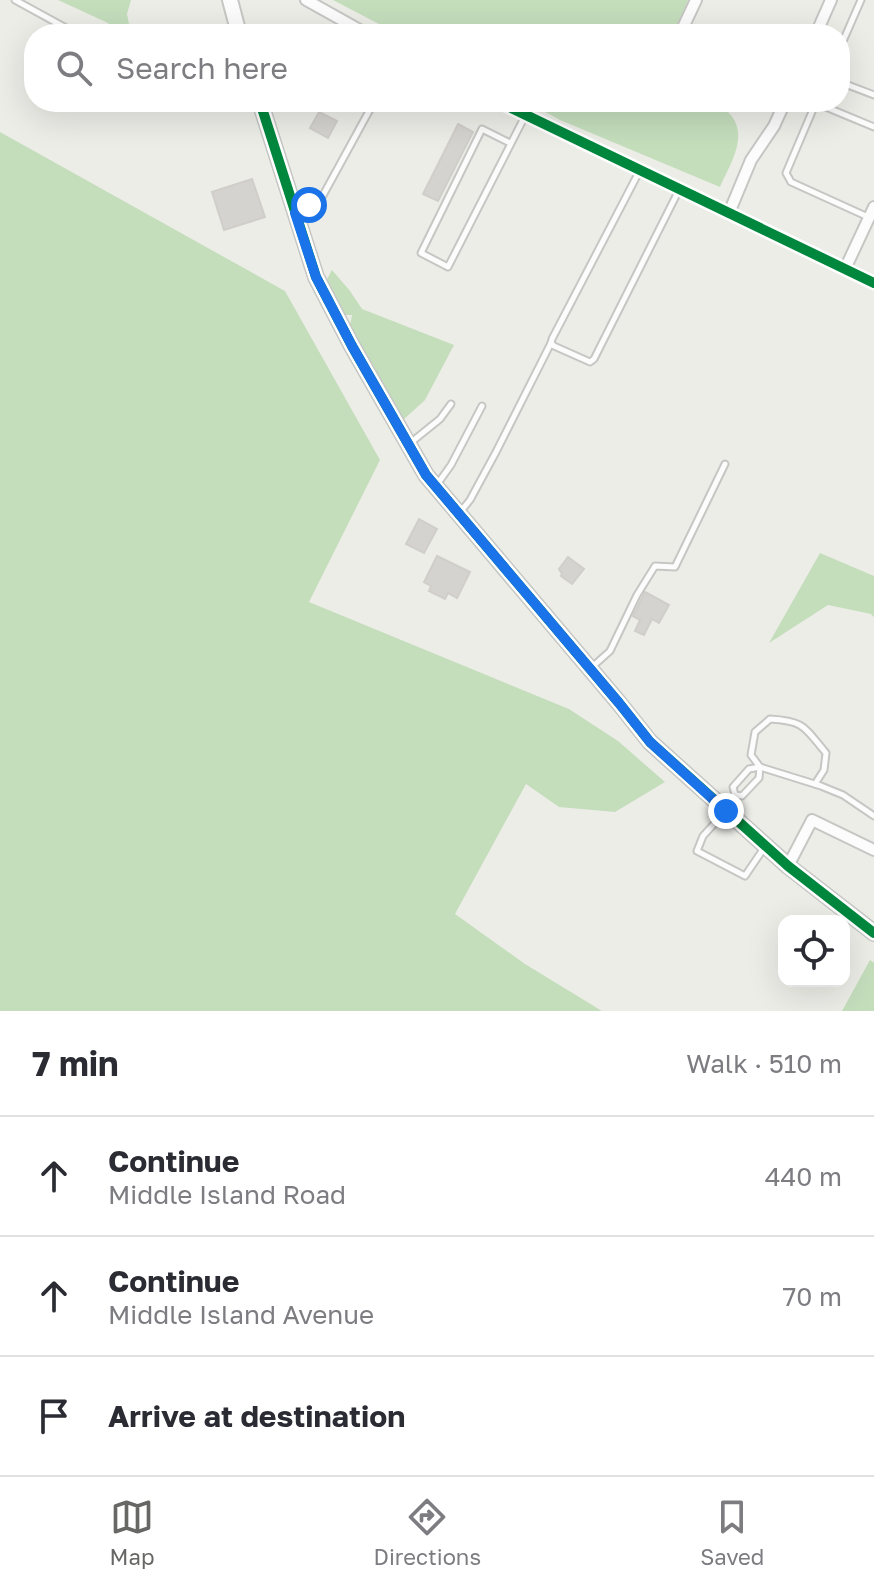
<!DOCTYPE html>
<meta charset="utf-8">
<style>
body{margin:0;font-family:"Golos Text",sans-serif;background:#f7f7f7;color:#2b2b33}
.controls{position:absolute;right:24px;bottom:24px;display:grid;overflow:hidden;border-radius:16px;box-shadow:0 8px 32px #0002}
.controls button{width:72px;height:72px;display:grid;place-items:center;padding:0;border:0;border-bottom:2px solid #e1e1e2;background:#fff;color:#2b2b33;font:40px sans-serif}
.stop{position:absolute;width:24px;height:24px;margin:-18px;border:6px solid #1a73e8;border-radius:50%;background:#fff}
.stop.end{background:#1a73e8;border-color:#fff;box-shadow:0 2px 8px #0008}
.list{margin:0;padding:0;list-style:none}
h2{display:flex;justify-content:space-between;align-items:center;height:104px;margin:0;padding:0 32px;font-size:34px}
h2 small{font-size:26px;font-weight:400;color:#7c7c81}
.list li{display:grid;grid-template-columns:52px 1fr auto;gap:24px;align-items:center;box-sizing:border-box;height:120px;padding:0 32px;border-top:2px solid #e1e1e2}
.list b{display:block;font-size:30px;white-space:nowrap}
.list p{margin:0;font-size:26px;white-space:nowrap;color:#7c7c81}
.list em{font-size:26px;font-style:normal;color:#7c7c81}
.icon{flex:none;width:44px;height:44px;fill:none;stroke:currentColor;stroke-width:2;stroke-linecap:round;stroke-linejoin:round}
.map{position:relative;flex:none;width:874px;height:1011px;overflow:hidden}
.search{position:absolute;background:#fff;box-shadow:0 8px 32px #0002;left:24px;right:24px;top:24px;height:88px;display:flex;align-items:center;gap:20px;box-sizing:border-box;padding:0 28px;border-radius:32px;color:#7c7c81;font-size:30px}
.sheet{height:464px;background:#fff}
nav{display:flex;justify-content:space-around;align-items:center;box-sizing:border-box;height:112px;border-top:2px solid #e1e1e2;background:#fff;font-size:22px;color:#7c7c81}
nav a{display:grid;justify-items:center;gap:4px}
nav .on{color:#676765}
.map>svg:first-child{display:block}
</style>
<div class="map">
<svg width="874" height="1011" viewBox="0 0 874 1011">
<rect width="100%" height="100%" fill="#edede8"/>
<g fill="#c4debc">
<polygon points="58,0 131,0 127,14 131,34 118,34 108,23"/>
<polygon points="333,0 688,0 674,34 398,34"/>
<path d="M527,102H712C717,105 725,108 729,113C750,135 730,164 720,187L560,120Z"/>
<polygon points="0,132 285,291 380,460 309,602 569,709 618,741 665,782 615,812 559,807 526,784 455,914 525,964 602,1011 0,1011"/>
<polygon points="332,270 350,291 362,309 454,345 425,400 403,420 374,374 350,326 352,315 344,315 327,279"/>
<polygon points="820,553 874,576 874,617 871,614 828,605 769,643"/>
<polygon points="870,960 874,963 874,1011 842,1011"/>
</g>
<g fill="#d4d3cf" stroke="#d0cec9" stroke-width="2">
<polygon points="319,112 337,121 328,138 310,128"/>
<polygon points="458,124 473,132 438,201 423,194"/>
<polygon points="252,179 265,217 224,230 212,192"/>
<polygon points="419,519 437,529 424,553 406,544"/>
<polygon points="437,556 470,572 457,598 448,593 445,599 429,591 431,586 424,582"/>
<polygon points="568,557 584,569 572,584 561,576 562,574 559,569"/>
<polygon points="645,592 669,605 659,623 652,619 644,635 635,631 640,620 633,616"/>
</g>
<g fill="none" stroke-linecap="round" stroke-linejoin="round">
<g stroke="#c6c6c4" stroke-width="9">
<g id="service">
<polyline points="15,0 77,34"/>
<polyline points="840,48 861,0"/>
<polyline points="840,82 874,95"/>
<polyline points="510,143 482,129 421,253 448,267 525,116"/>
<polyline points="640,170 552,339 551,343 554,346 590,362 594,359 679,190"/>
<polyline points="296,213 321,199 374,102"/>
<polyline points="868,217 791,182 786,173 814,107 821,105 874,127"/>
<polyline points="409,444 440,419 451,404"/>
<polyline points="436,486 451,465 482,406"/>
<polyline points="461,511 470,500 496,452 551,343"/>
<polyline points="591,668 610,651 637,595 655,566 675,567 725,464"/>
<polyline points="735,795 733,787 749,769 760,767 821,786 843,795 874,816"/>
<path d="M724,807L735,795L742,796L759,778L760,767L751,755L755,732L770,719C805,721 804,727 826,753L824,770L815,784"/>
<polyline points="726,811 703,836 697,851 745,876 764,848"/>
</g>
</g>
<g stroke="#c6c6c4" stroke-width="14">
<g id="minor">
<polyline points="306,0 367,34"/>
<polyline points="680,34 696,0"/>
<polyline points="816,34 831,0"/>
<polyline points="499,102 874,283"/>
<polyline points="729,213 751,160 774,126 785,102"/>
<polyline points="845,269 874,207"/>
<polyline points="788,866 812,820 874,850"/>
</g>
</g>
<g stroke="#c6c6c4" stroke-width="18">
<g id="tertiary">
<polyline points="230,0 239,34"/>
<polyline points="260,102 316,277 352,346 426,475 619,703 650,742 788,866 874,933"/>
</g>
</g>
<use href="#service" stroke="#fcfcfc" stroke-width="5"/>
<use href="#minor" stroke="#fcfcfc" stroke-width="10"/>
<use href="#tertiary" stroke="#fcfcfc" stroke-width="14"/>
<g stroke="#fff" stroke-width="15">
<g id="cycleway">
<polyline points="260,102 316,277 352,346 426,475 619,703 650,742 788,866 874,933"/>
<polyline points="499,102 874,283"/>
</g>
</g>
<use href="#cycleway" stroke="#00873e" stroke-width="10"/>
</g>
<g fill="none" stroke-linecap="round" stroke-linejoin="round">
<polyline stroke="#1a73e8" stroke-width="10" points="309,205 295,213 316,277 352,346 426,475 619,703 650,742 726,811"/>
</g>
</svg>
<div class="controls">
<button><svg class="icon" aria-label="locate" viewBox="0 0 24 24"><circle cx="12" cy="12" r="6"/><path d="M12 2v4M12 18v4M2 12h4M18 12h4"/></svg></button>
</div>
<div class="stop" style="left:309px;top:205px"></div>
<div class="stop end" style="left:726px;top:811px"></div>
<div class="search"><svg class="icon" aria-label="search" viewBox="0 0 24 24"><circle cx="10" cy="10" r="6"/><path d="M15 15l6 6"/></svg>Search here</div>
</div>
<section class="sheet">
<h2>7 min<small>Walk · 510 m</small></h2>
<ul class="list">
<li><svg class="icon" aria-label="ahead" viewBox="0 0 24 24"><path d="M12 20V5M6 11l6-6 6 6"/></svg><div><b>Continue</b><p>Middle Island Road</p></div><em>440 m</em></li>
<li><svg class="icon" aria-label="ahead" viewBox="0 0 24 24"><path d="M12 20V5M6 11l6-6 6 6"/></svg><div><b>Continue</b><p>Middle Island Avenue</p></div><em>70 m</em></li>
<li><svg class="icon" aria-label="arrive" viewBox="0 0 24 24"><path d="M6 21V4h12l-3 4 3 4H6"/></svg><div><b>Arrive at destination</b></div></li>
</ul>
</section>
<nav>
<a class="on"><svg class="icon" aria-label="map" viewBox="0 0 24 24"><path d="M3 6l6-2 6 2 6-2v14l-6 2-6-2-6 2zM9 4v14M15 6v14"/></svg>Map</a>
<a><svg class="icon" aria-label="directions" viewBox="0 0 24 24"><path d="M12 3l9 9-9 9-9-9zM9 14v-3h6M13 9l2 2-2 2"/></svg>Directions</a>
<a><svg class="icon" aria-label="saved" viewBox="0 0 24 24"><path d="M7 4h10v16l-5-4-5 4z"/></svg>Saved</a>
</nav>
